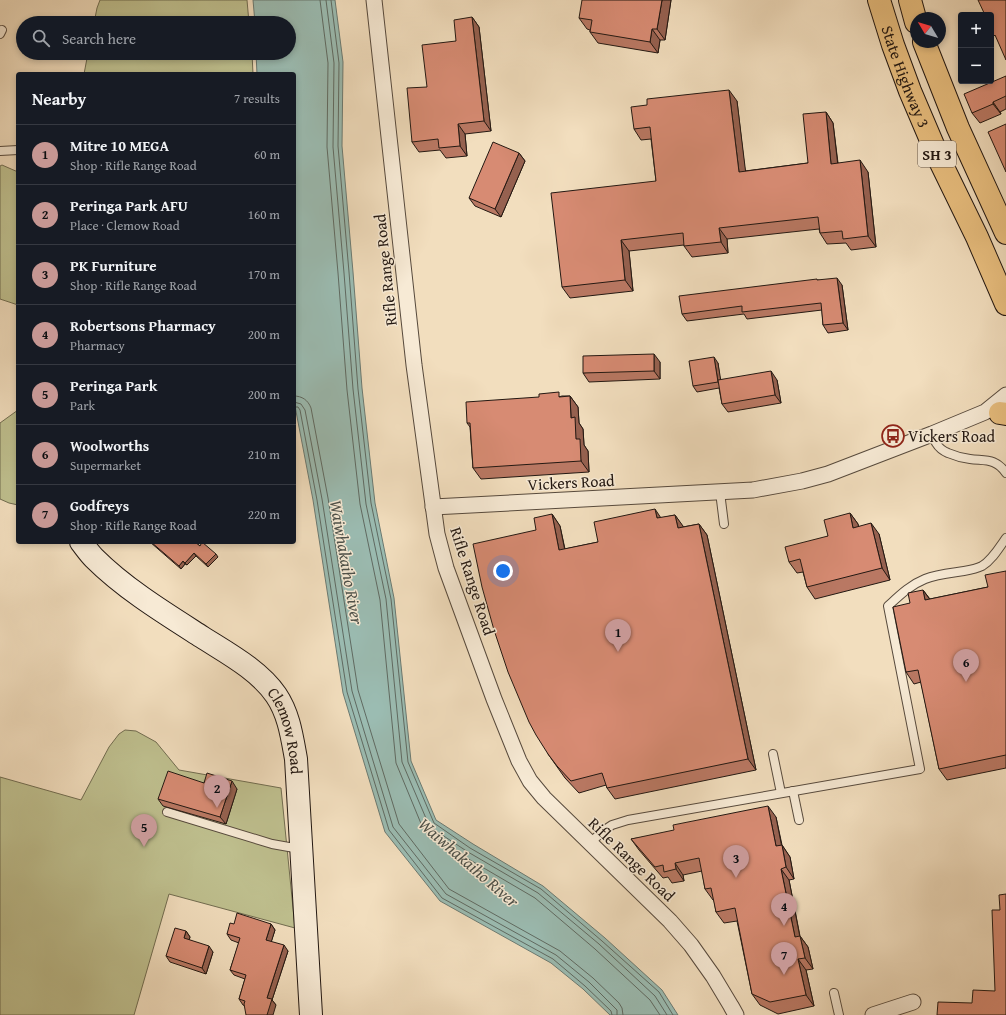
<!DOCTYPE html>
<meta charset="utf-8">
<style>
body{margin:0;font-family:"Gentium Book Plus",serif;background:#20242c;color:#f1f3f6}
.controls{position:absolute;right:12px;top:12px;display:grid;overflow:hidden;border-radius:4px;box-shadow:0 2px 6px #0003}
.controls button{width:36px;height:36px;display:grid;place-items:center;padding:0;border:0;border-bottom:1px solid #363941;background:#171b24;color:#f1f3f6;font:20px sans-serif}
.compass{position:absolute;left:910px;top:12px;width:36px;height:36px;border-radius:50%;background:#171b24;box-shadow:0 2px 6px #0003;rotate:308deg}
.you{position:absolute;left:503px;top:571px;width:14px;height:14px;margin:-10px;border:3px solid #fff;border-radius:50%;background:#1a73e8;box-shadow:0 0 0 6px #1a73e833}
.badge{display:grid;place-items:center;width:26px;height:26px;border-radius:50%;background:#c59692;color:#111;font-size:13px;font-weight:700}
.pin{position:absolute;translate:-50% -33px;filter:drop-shadow(0 1px 2px #0008)}
.pin::after{content:'';position:absolute;top:21px;width:14px;height:12px;background:inherit;clip-path:polygon(0 0,100% 0,50% 100%)}
.list{margin:0;padding:0;list-style:none}
h2{display:flex;justify-content:space-between;align-items:center;height:52px;margin:0;padding:0 16px;font-size:17px}
h2 small{font-size:13px;font-weight:400;color:#9ea1a6}
.list li{display:grid;grid-template-columns:26px 1fr auto;gap:12px;align-items:center;box-sizing:border-box;height:60px;padding:0 16px;border-top:1px solid #363941}
.list b{display:block;font-size:15px;white-space:nowrap}
.list p{margin:0;font-size:13px;white-space:nowrap;color:#9ea1a6}
.list em{font-size:13px;font-style:normal;color:#9ea1a6}
.icon{flex:none;width:22px;height:22px;fill:none;stroke:currentColor;stroke-width:2;stroke-linecap:round;stroke-linejoin:round}
.map{position:relative;flex:none;width:1006px;height:1015px;overflow:hidden}
.search{position:absolute;background:#171b24;box-shadow:0 2px 6px #0003;left:16px;top:16px;width:280px;height:44px;display:flex;align-items:center;gap:10px;box-sizing:border-box;padding:0 14px;border-radius:22px;color:#9ea1a6;font-size:15px}
.panel{position:absolute;background:#171b24;box-shadow:0 2px 6px #0003;left:16px;top:72px;width:280px;height:472px;border-radius:4px}
.map>svg:first-child{display:block}
</style>
<div class="map">
<svg width="1006" height="1015" viewBox="0 0 1006 1015">
<rect width="100%" height="100%" fill="#f2debe"/>
<filter id="stains"><feTurbulence type="fractalNoise" baseFrequency=".005" numOctaves="4"/><feColorMatrix values="0 0 0 0 .2 0 0 0 0 .09 0 0 0 0 .02 0 0 0 .5 -.17"/></filter>
<radialGradient id="worn" r=".72"><stop offset=".6" stop-color="#630" stop-opacity="0"/><stop offset="1" stop-color="#630" stop-opacity=".3"/></radialGradient>
<g fill="#bfc08f" stroke="#716c50">
<polygon points="100,0 247,0 249,23 94,23 97,8"/>
<polygon points="88,53 252,53 253,74 84,74"/>
<polygon points="2,165 18,172 18,305 0,299 0,166"/>
<polygon points="18,410 18,505 9,503 0,499 0,423"/>
<polygon points="125,730 136,731 156,742 179,770 281,788 295,928 169,894 134,1015 0,1015 0,777 81,800 109,747 119,734"/>
</g>
<polygon fill="#9bbcb2" stroke="#6b7a72" points="253,0 335,0 343,62 342,146 353,272 362,388 375,503 394,598 411,761 436,820 473,844 543,886 605,938 662,990 678,1015 610,1015 583,989 551,963 440,901 385,832 343,693 313,500 294,401 294,74 257,74 256,53 289,53 289,23 255,23"/>
<g fill="none" stroke-linecap="round" stroke-linejoin="round">
<g stroke="#5f6a62" stroke-width="1">
<polyline points="320,0 328,63 327,147 338,273 347,390 360,504 380,600 396,763 422,826 426,832 465,857 535,898 595,949 650,1000 660,1015"/>
<polyline points="326,0 334,63 333,147 344,273 353,389 366,504 386,599 402,762 428,823 430,827 468,852 538,893 599,944 655,996 667,1015"/>
<polyline points="331,0 339,63 338,146 349,272 358,389 371,503 391,599 408,762 434,823 470,848 541,889 602,941 659,992 673,1015"/>
<path d="M294,396C302,396 308,400 311,408L328,498L358,690L399,824L449,889L560,951L593,978L619,1003L622,1008L623,1015"/>
<polyline points="294,402 301,404 305,410 322,499 352,691 393,827 446,894 556,955 589,982 617,1010 617,1015"/>
<polyline points="294,407 298,407 300,410 317,500 347,692 389,830 442,898 553,959 585,986 611,1011 612,1015"/>
</g>
<g stroke="#574a3d" stroke-width="10">
<g id="lane">
<polyline points="0,34 2,30"/>
<polyline points="0,151 18,150"/>
<path d="M932,434C934,437 934,441 936,443C939,448 943,451 948,453C955,456 962,458 970,459C985,461 996,458 1006,473"/>
<polyline points="720,492 724,524"/>
<polyline points="773,754 781,793"/>
<polyline points="793,791 799,820"/>
<polyline points="167,812 272,844 300,849"/>
<path d="M590,843L603,831L612,825L628,820L920,769L888,606C899,596 910,585 925,579C937,574 951,573 964,571C970,570 976,569 982,566C992,560 999,548 1006,538"/>
<polyline points="834,993 839,1015"/>
</g>
</g>
<g stroke="#574a3d" stroke-width="17">
<g id="street">
<polyline points="374,0 414,365 437,534 446,568 494,699 519,761 530,781 544,798 670,921 691,945 713,976 731,1006 736,1015"/>
<polyline points="433,507 753,490 802,481 828,474 932,434 985,412 1006,395"/>
<polyline points="873,1015 913,1002"/>
</g>
</g>
<g stroke="#231812" stroke-width="24">
<g id="secondary">
<path id="s1" d="M81,542C85,547 89,553 94,558C125,589 166,614 202,637C227,653 259,670 276,695C289,714 292,737 296,759L311,1015"/>
</g>
</g>
<g stroke="#231812" stroke-width="24">
<g id="highway">
<path id="s2" d="M879,0L893,45L910,91L939,159L977,237L1006,304"/>
<polyline points="910,0 916,22"/>
<polyline points="924,42 958,128 1006,233"/>
<polyline points="1000,413 1006,414"/>
</g>
</g>
<use href="#lane" stroke="#f7ead5" stroke-width="8"/>
<use href="#street" stroke="#f7ead5" stroke-width="15"/>
<use href="#secondary" stroke="#f7ead5" stroke-width="22"/>
<use href="#highway" stroke="#e9bf7f" stroke-width="22"/>
</g>
<g fill="#b97863" stroke="#231812">
<polygon points="671,0 665,40 660,40 658,53 598,43 590,32 590,30 587,29 579,18"/>
<polygon points="472,17 479,27 491,131 465,134 467,156 446,158 440,150 419,152 412,142 456,41"/>
<polygon points="1006,76 1006,109 1000,112 1001,114 980,123 972,113"/>
<polygon points="737,101 745,171 808,163 826,112 833,123 838,163 868,172 876,247 851,250 846,243 827,244 820,233 819,229 727,239 728,253 692,257 684,246 684,245 629,251 633,291 570,298 562,287 656,181 651,139 641,140 634,129"/>
<polygon points="519,153 525,161 501,217 475,206 469,198"/>
<polygon points="818,280 842,285 848,330 828,333 823,325 822,310 747,319 744,314 687,321 682,314"/>
<polygon points="660,362 660,379 589,382 583,373"/>
<polygon points="718,363 720,380 777,380 781,403 728,412 722,404 719,388 697,392 693,386"/>
<polygon points="562,396 570,396 578,407 579,423 583,429 584,445 588,451 589,472 481,479 473,468 470,427 467,423"/>
<polygon points="850,513 858,524 858,526 879,534 890,580 815,599 807,587 803,572 797,573 789,562 828,536"/>
<polygon points="552,514 560,526 565,549 598,542 661,518 675,515 683,527 699,524 707,535 756,770 615,799 607,788 606,785 579,793 565,778 548,754 536,530"/>
<polygon points="150,542 195,542 200,546 218,557 208,567 196,556 187,565 185,564 181,569"/>
<polygon points="1006,571 1006,768 947,780 939,769 921,682 914,684 906,672 910,603 923,590 930,599 988,587"/>
<polygon points="204,783 237,789 226,824 163,806 158,799"/>
<polygon points="776,817 782,845 790,857 794,879 789,880 800,936 808,947 813,969 806,970 814,1006 778,1014 760,1005 752,994 737,921 724,923 716,912 714,900 713,900 705,889 702,871 683,875 684,881 672,883 668,877 663,878 639,850 631,839"/>
<polygon points="234,924 271,924 275,930 271,942 288,951 272,1000 276,1005 245,1006 243,1005 239,999 245,979 234,975 230,970 239,943 231,940 227,934"/>
<polygon points="186,931 190,937 189,940 213,952 206,974 170,962 166,956"/>
</g>
<g fill="#966150" stroke="#231812">
<polygon points="662,0 671,0 665,40 657,29"/>
<polygon points="472,17 479,27 491,131 484,121"/>
<polygon points="652,29 660,40 658,53 650,42"/>
<polygon points="729,90 737,101 747,183 739,172"/>
<polygon points="993,102 1000,112 1001,114 993,104"/>
<polygon points="826,112 833,123 839,175 831,164"/>
<polygon points="458,124 465,134 467,156 460,146"/>
<polygon points="519,153 525,161 501,217 495,209"/>
<polygon points="860,160 868,172 876,247 868,236"/>
<polygon points="719,228 727,239 728,253 721,242"/>
<polygon points="621,240 629,251 633,291 625,280"/>
<polygon points="837,278 842,285 848,330 843,323"/>
<polygon points="654,354 660,362 660,379 654,371"/>
<polygon points="714,357 718,363 722,388 718,382"/>
<polygon points="771,371 777,380 781,403 775,395"/>
<polygon points="570,396 578,407 579,423 583,429 584,445 588,451 589,472 581,461 571,418"/>
<polygon points="655,509 663,521 657,518"/>
<polygon points="850,513 858,524 861,539 853,528"/>
<polygon points="552,514 560,526 567,561 559,550"/>
<polygon points="675,515 683,526 686,539 678,528"/>
<polygon points="871,523 879,534 890,580 882,568"/>
<polygon points="699,524 707,535 756,770 748,759"/>
<polygon points="194,553 196,556 187,565 185,563"/>
<polygon points="216,554 218,557 208,567 206,564"/>
<polygon points="183,561 185,564 181,569 179,566"/>
<polygon points="923,590 931,601 925,600"/>
<polygon points="232,781 237,789 226,824 220,817"/>
<polygon points="768,806 776,817 784,858 776,846"/>
<polygon points="782,845 790,857 794,879 786,867"/>
<polygon points="675,863 683,875 684,881 676,869"/>
<polygon points="781,869 789,880 802,948 795,937"/>
<polygon points="271,924 275,930 270,946 266,940"/>
<polygon points="186,931 190,937 188,944 184,938"/>
<polygon points="800,936 808,947 813,969 805,958"/>
<polygon points="284,945 288,951 272,1000 276,1005 273,1015 267,1015 267,998"/>
<polygon points="209,946 213,952 206,974 202,968"/>
<polygon points="798,959 806,970 814,1006 806,995"/>
</g>
<g fill="#d78b73" stroke="#231812">
<polygon points="582,0 662,0 657,29 652,29 650,42 590,32 592,20 579,18"/>
<polygon points="978,0 1006,0 1006,60 995,35 994,36 991,29 991,15 985,15"/>
<polygon points="472,17 484,121 458,124 460,146 439,148 438,139 412,142 407,88 427,87 422,45 456,41 454,20"/>
<polygon points="1006,76 1006,96 993,102 993,104 972,113 964,94"/>
<polygon points="729,90 739,172 808,163 803,114 826,112 831,164 860,160 868,236 843,239 842,231 820,233 818,217 719,228 721,242 684,246 683,233 621,240 625,280 562,287 551,193 656,181 650,127 634,129 631,107 647,105 647,99"/>
<polygon points="1006,124 1006,172 988,132"/>
<polygon points="493,142 519,153 495,209 469,198"/>
<polygon points="837,278 843,323 823,325 821,303 742,312 742,306 682,314 679,296 817,279 817,280"/>
<polygon points="654,354 654,371 583,373 583,356"/>
<polygon points="714,357 718,382 693,386 689,361"/>
<polygon points="771,371 775,395 722,404 718,380"/>
<polygon points="559,392 559,397 570,396 571,418 575,417 576,439 580,439 581,461 473,468 470,423 467,423 466,402 539,397 539,394"/>
<polygon points="655,509 657,518 675,515 678,528 699,524 748,759 607,788 602,773 571,781 557,766 548,754 536,735 529,722 508,672 494,630 482,587 473,544 536,530 534,518 552,514 559,550 598,542 594,522"/>
<polygon points="850,513 853,528 871,523 882,568 807,587 800,559 789,562 785,547 828,536 824,520"/>
<polygon points="151,542 195,542 200,546 202,542 216,554 206,564 194,553 185,563 183,561 179,566"/>
<polygon points="1006,571 1006,755 939,769 918,670 906,672 893,607 910,603 908,593 923,590 925,600 988,587 985,575"/>
<polygon points="168,771 204,783 207,773 232,781 220,817 158,799"/>
<polygon points="768,806 776,846 782,845 786,867 781,869 795,937 800,936 805,958 798,959 806,995 770,1002 752,994 735,908 716,912 711,888 705,889 699,858 675,863 676,869 664,872 663,865 655,867 631,839 674,830 673,825"/>
<polygon points="1006,894 1006,1015 937,1015 938,1002 972,1003 973,990 995,991 992,910 1000,910 999,895"/>
<polygon points="237,913 271,924 266,940 284,945 267,998 272,999 267,1015 246,1015 244,1004 245,1001 239,999 246,975 230,970 240,938 227,934 230,923 234,924"/>
<polygon points="175,928 186,931 184,938 209,946 202,968 166,956"/>
</g>
<defs>
<g id="bus-ring" transform="scale(1.15)"><circle r="9.5" fill="#f7ead5" stroke="#8f2418" stroke-width="1.5"/><path d="M-5-6H5V4H4V6H2V4H-2V6H-4V4H-5ZM-3.5-4V0h7V-4ZM-3.5 1.2v1.5H-2V1.2ZM2 1.2v1.5H3.5V1.2Z" fill="#8f2418"/></g>
</defs>
<g fill-rule="evenodd">
<use href="#bus-ring" x="893" y="436"/>
</g>
<g text-anchor="middle" dominant-baseline="central" stroke-width="3" stroke-linejoin="round" paint-order="stroke">
<rect fill="#f7ead5" stroke="#63574c" stroke-width="1" x="918" y="141" width="38" height="26" rx="3"/>
<g font-size="15" font-weight="bold" fill="#231812">
<text x="937" y="154">SH 3</text>
</g>
<g font-size="16" fill="#231812" stroke="#f7ead5">
<text stroke="none"><textPath href="#s2" startOffset="81">State Highway 3</textPath></text>
<text transform="translate(385 270) rotate(-96)">Rifle Range Road</text>
<text transform="translate(571 482) rotate(-3)">Vickers Road</text>
<text transform="translate(473 581) rotate(72)">Rifle Range Road</text>
<text stroke="none"><textPath href="#s1" startOffset="287">Clemow Road</textPath></text>
<text transform="translate(632 859) rotate(44)">Rifle Range Road</text>
</g>
<g font-size="16" fill="#231812" stroke="#f7ead5" text-anchor="start">
<text x="908" y="436">Vickers Road</text>
</g>
<g font-size="17" font-style="italic" fill="#4d514a" stroke="#f7ead5">
<text transform="translate(347 562) rotate(80)">Waiwhakaiho River</text>
<text transform="translate(469 862) rotate(41)">Waiwhakaiho River</text>
</g>
</g>
<rect width="100%" height="100%" filter="url(#stains)"/>
<rect width="100%" height="100%" fill="url(#worn)"/>
</svg>
<div class="controls">
<button>+</button>
<button>−</button>
</div>
<svg class="compass" viewBox="-18 -18 36 36"><path d="M0-13l5 13h-10z" fill="#e53935"/><path d="M0 13l5-13h-10z" fill="#9ea1a6"/></svg>
<div class="you"></div>
<div class="pin badge" style="left:618px;top:652px">1</div>
<div class="pin badge" style="left:217px;top:808px">2</div>
<div class="pin badge" style="left:736px;top:878px">3</div>
<div class="pin badge" style="left:784px;top:926px">4</div>
<div class="pin badge" style="left:144px;top:847px">5</div>
<div class="pin badge" style="left:966px;top:682px">6</div>
<div class="pin badge" style="left:784px;top:975px">7</div>
<div class="search"><svg class="icon" aria-label="search" viewBox="0 0 24 24"><circle cx="10" cy="10" r="6"/><path d="M15 15l6 6"/></svg>Search here</div>
<section class="panel">
<h2>Nearby<small>7 results</small></h2>
<ul class="list">
<li><span class="badge">1</span><div><b>Mitre 10 MEGA</b><p>Shop · Rifle Range Road</p></div><em>60 m</em></li>
<li><span class="badge">2</span><div><b>Peringa Park AFU</b><p>Place · Clemow Road</p></div><em>160 m</em></li>
<li><span class="badge">3</span><div><b>PK Furniture</b><p>Shop · Rifle Range Road</p></div><em>170 m</em></li>
<li><span class="badge">4</span><div><b>Robertsons Pharmacy</b><p>Pharmacy</p></div><em>200 m</em></li>
<li><span class="badge">5</span><div><b>Peringa Park</b><p>Park</p></div><em>200 m</em></li>
<li><span class="badge">6</span><div><b>Woolworths</b><p>Supermarket</p></div><em>210 m</em></li>
<li><span class="badge">7</span><div><b>Godfreys</b><p>Shop · Rifle Range Road</p></div><em>220 m</em></li>
</ul>
</section>
</div>
